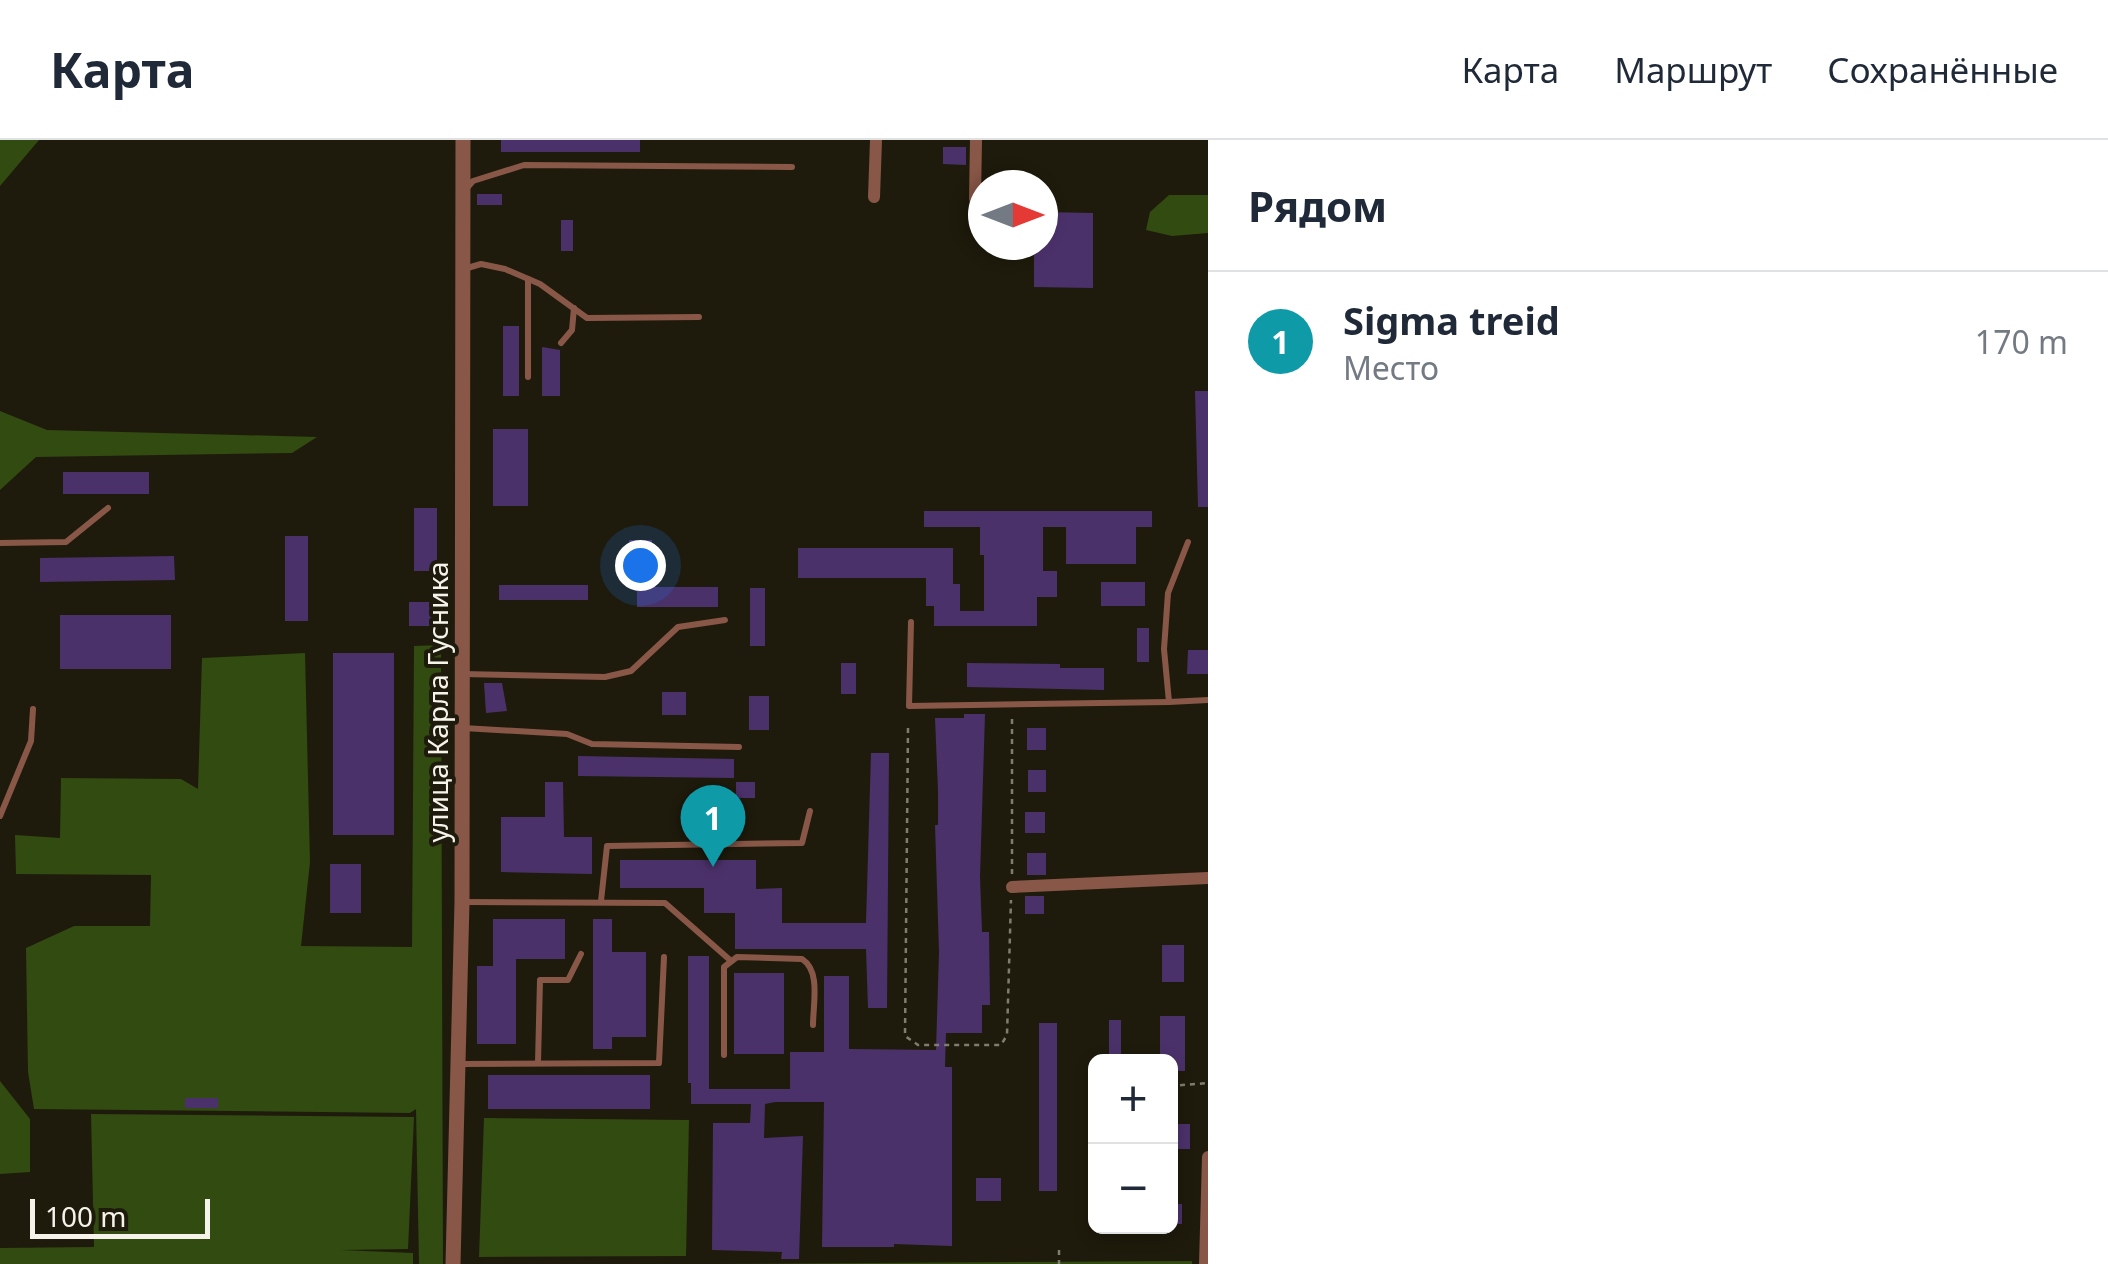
<!DOCTYPE html>
<html lang="ru">
<meta charset="utf-8">
<style>
body{margin:0;font-family:"Noto Sans",sans-serif;background:#f6f6f7;color:#1f2937}
.controls{position:absolute;right:30px;bottom:30px;display:grid;overflow:hidden;border-radius:15px;box-shadow:0 5px 15px #0003}
.controls button{width:90px;height:90px;display:grid;place-items:center;padding:0;border:0;border-bottom:2px solid #e0e1e3;background:#fff;color:#1f2937;font:50px sans-serif}
.compass{position:absolute;left:968px;top:30px;width:90px;height:90px;border-radius:50%;background:#fff;box-shadow:0 5px 15px #0003;rotate:90deg}
.scale{position:absolute;left:30px;bottom:25px;width:180px;box-sizing:border-box;padding-left:10px;border:5px solid #f6f4ea;border-top:0;font-size:28px;line-height:35px;white-space:nowrap;color:#f6f4ea;-webkit-text-stroke:8px #1e1b0c;paint-order:stroke}
.you{position:absolute;left:640px;top:425px;width:35px;height:35px;margin:-25px;border:8px solid #fff;border-radius:50%;background:#1a73e8;box-shadow:0 0 0 15px #1a73e833}
.badge{display:grid;place-items:center;width:65px;height:65px;border-radius:50%;background:#ea580c;color:#fff;font-size:32px;font-weight:700}
.pin{position:absolute;translate:-50% -82px;filter:drop-shadow(0 2px 5px #0008)}
.pin::after{content:'';position:absolute;top:52px;width:35px;height:30px;background:inherit;clip-path:polygon(0 0,100% 0,50% 100%)}
.list{margin:0;padding:0;list-style:none}
h2{display:flex;justify-content:space-between;align-items:center;height:130px;margin:0;padding:0 40px;font-size:42px}
h2 small{font-size:32px;font-weight:400;color:#747a83}
.list li{display:grid;grid-template-columns:65px 1fr auto;gap:30px;align-items:center;box-sizing:border-box;height:140px;padding:0 40px;border-top:2px solid #e0e1e3}
.list b{display:block;font-size:38px;white-space:nowrap}
.list p{margin:0;font-size:32px;white-space:nowrap;color:#747a83}
.list em{font-size:32px;font-style:normal;color:#747a83}
.map{position:relative;flex:none;width:1208px;height:1124px;overflow:hidden}
header{display:flex;align-items:center;gap:60px;box-sizing:border-box;height:140px;padding:0 50px;background:#fff;border-bottom:2px solid #e0e1e3}
header strong{font-size:48px}
nav{display:flex;gap:55px;margin-inline-start:auto;font-size:35px}
main{display:flex}
aside{flex:1;background:#fff}
.map>svg:first-child{display:block}
</style>
<header>
<strong>Карта</strong>
<nav><a>Карта</a><a>Маршрут</a><a>Сохранённые</a></nav>
</header>
<main>
<div class="map">
<svg width="1208" height="1124" viewBox="0 0 1208 1124">
<rect width="100%" height="100%" fill="#1e1b0c"/>
<g fill="#324b11">
<polygon points="0,0 39,0 0,46"/>
<polygon points="1169,55 1208,55 1208,93 1172,96 1146,90 1150,72"/>
<polygon points="0,271 47,290 317,297 292,313 36,317 0,350"/>
<polygon points="441,505 443,1124 419,1124 416,969 410,973 34,969 28,932 26,808 74,786 150,786 151,735 16,734 15,695 60,698 61,638 181,639 198,649 202,518 305,513 310,722 301,806 412,807 414,506"/>
<polygon points="0,941 30,979 30,1032 0,1034"/>
<polygon points="91,974 414,977 408,1109 341,1110 413,1113 413,1124 0,1124 0,1108 94,1107"/>
<polygon points="484,978 689,980 686,1116 479,1117"/>
<polygon points="1192,1121 1192,1124 715,1124"/>
</g>
<g fill="#4b316a">
<rect x="501" y="0" width="139" height="12"/>
<polygon points="943,7 966,7 966,25 943,24"/>
<rect x="477" y="54" width="25" height="11"/>
<polygon points="1043,72 1093,73 1093,148 1034,147 1034,105 1043,105"/>
<rect x="561" y="80" width="12" height="31"/>
<rect x="503" y="186" width="16" height="70"/>
<polygon points="542,207 560,210 560,256 542,256"/>
<polygon points="1195,251 1208,251 1208,367 1198,367"/>
<rect x="493" y="289" width="35" height="77"/>
<rect x="63" y="332" width="86" height="22"/>
<rect x="414" y="368" width="23" height="63"/>
<polygon points="924,371 1152,371 1152,387 1136,387 1136,424 1066,424 1066,387 1043,387 1043,431 1057,431 1057,457 1037,457 1037,486 934,486 934,466 926,466 926,438 798,438 798,408 953,408 953,444 960,444 960,471 984,471 984,415 980,415 980,387 924,387"/>
<rect x="285" y="396" width="23" height="85"/>
<rect x="629" y="400" width="23" height="19"/>
<polygon points="174,416 175,440 40,442 40,418"/>
<rect x="1101" y="442" width="44" height="24"/>
<rect x="499" y="445" width="89" height="15"/>
<rect x="637" y="447" width="81" height="20"/>
<rect x="750" y="448" width="15" height="58"/>
<rect x="409" y="462" width="34" height="24"/>
<rect x="60" y="475" width="111" height="54"/>
<rect x="1137" y="488" width="12" height="34"/>
<polygon points="1188,510 1208,510 1208,534 1187,534"/>
<rect x="333" y="513" width="61" height="182"/>
<rect x="841" y="523" width="15" height="31"/>
<polygon points="967,523 1060,524 1060,528 1104,528 1104,550 967,547"/>
<polygon points="484,543 502,543 507,571 486,573"/>
<rect x="662" y="552" width="24" height="23"/>
<rect x="749" y="556" width="20" height="34"/>
<polygon points="964,574 985,574 980,737 982,792 989,792 990,865 982,865 982,893 946,893 945,927 952,927 952,1106 894,1104 894,1107 822,1107 824,962 775,962 765,964 764,998 803,996 799,1119 781,1119 782,1112 712,1110 713,983 750,983 751,964 691,964 691,943 688,943 688,816 709,816 709,949 790,949 790,912 824,912 824,836 849,836 849,909 936,910 939,812 935,685 938,685 938,650 935,578 964,578"/>
<rect x="1027" y="588" width="19" height="22"/>
<polygon points="871,613 889,613 887,868 868,868 866,809 735,809 735,773 704,773 704,748 620,748 620,720 756,720 756,749 782,748 782,783 866,783"/>
<polygon points="578,616 734,619 734,638 578,636"/>
<rect x="1028" y="630" width="18" height="22"/>
<polygon points="545,642 563,642 564,697 592,697 592,734 501,732 501,677 545,677"/>
<rect x="736" y="642" width="19" height="16"/>
<rect x="1025" y="672" width="20" height="21"/>
<rect x="1027" y="713" width="19" height="22"/>
<rect x="330" y="724" width="31" height="49"/>
<rect x="1025" y="756" width="19" height="18"/>
<polygon points="493,779 565,779 565,819 516,819 516,904 477,904 477,826 493,826"/>
<polygon points="593,779 612,779 612,812 646,812 646,897 612,897 612,909 593,909"/>
<rect x="1162" y="805" width="22" height="37"/>
<rect x="734" y="833" width="50" height="81"/>
<polygon points="1160,876 1185,876 1185,931 1170,931 1170,922 1160,922"/>
<rect x="1109" y="880" width="12" height="38"/>
<rect x="1039" y="883" width="18" height="168"/>
<rect x="488" y="935" width="162" height="34"/>
<rect x="185" y="958" width="33" height="10"/>
<rect x="1174" y="984" width="16" height="25"/>
<rect x="976" y="1038" width="25" height="23"/>
<rect x="1170" y="1064" width="12" height="20"/>
</g>
<g fill="none" stroke-linecap="round" stroke-linejoin="round">
<g stroke="#7f7d70" stroke-width="2.5" stroke-dasharray="5 5" stroke-linecap="butt">
<polyline points="1012,579 1012,737"/>
<polyline points="908,588 905,896 918,905 1001,905 1007,895 1011,760"/>
<polyline points="1090,934 1096,935"/>
<polyline points="1170,946 1208,943"/>
<polyline points="1059,1110 1059,1124"/>
</g>
<g stroke="#895747" stroke-width="6">
<polyline points="467,48 473,41 524,25 792,27"/>
<polyline points="464,129 481,124 505,129 540,144 587,178 699,177"/>
<polyline points="561,203 572,190 574,168"/>
<polyline points="528,237 528,139"/>
<polyline points="1188,402 1168,453 1164,509 1169,562 1208,560"/>
<polyline points="0,403 66,402 108,368"/>
<polyline points="911,482 909,566 1169,562"/>
<polyline points="462,534 605,537 631,531 678,487 725,480"/>
<polyline points="463,588 567,594 592,604 739,607"/>
<polyline points="0,676 31,601 33,569"/>
<polyline points="601,761 607,706 802,703 810,671"/>
<polyline points="464,762 665,763 730,820"/>
<path d="M724,915V827L737,817L802,819C821,831 813,864 813,885"/>
<polyline points="538,923 540,840 568,840 581,814"/>
<polyline points="462,924 659,923 664,817"/>
</g>
<g stroke="#895747" stroke-width="12">
<polyline points="874,57 876,0"/>
<polyline points="975,59 976,0"/>
<polyline points="1012,747 1208,738"/>
<polyline points="1205,1124 1208,1017"/>
</g>
<polyline stroke="#895747" stroke-width="15" points="453,1124 462,762 463,0"/>
</g>
<g text-anchor="middle" dominant-baseline="central" stroke-width="8" stroke-linejoin="round" paint-order="stroke">
<g font-size="28" fill="#f6f4ea" stroke="#1e1b0c">
<text transform="translate(437 562) rotate(-90)">улица Карла Гусника</text>
</g>
</g>
</svg>
<div class="controls">
<button>+</button>
<button>−</button>
</div>
<svg class="compass" viewBox="-18 -18 36 36"><path d="M0-13l5 13h-10z" fill="#e53935"/><path d="M0 13l5-13h-10z" fill="#747a83"/></svg>
<div class="scale">100 m</div>
<div class="you"></div>
<div class="pin badge" style="left:713px;top:727px;background:#0f9aa8">1</div>
</div>
<aside>
<h2>Рядом<small></small></h2>
<ul class="list">
<li><span class="badge" style="background:#0f9aa8">1</span><div><b>Sigma treid</b><p>Место</p></div><em>170 m</em></li>
</ul>
</aside>
</main>
